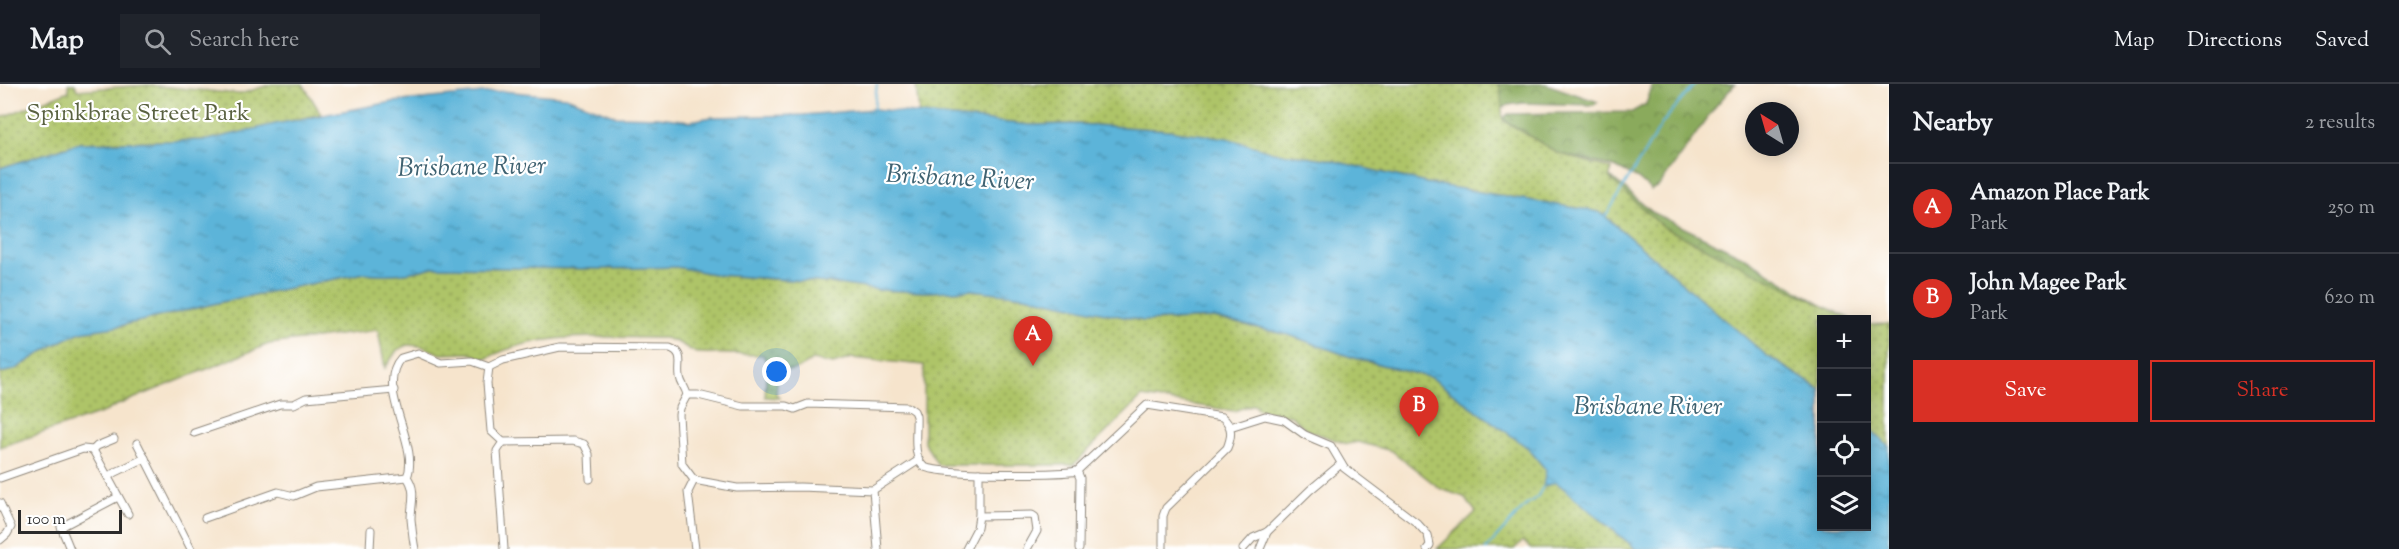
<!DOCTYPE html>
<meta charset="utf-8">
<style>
body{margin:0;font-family:"Sorts Mill Goudy",serif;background:#20242c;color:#f1f3f6}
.controls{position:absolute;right:18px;bottom:18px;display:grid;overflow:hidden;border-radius:0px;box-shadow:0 3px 15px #0003}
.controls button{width:54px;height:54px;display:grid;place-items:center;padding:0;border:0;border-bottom:2px solid #363941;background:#171b24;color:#f1f3f6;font:30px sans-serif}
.compass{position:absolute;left:1745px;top:18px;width:54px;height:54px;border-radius:50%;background:#171b24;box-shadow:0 3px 15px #0003;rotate:323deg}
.scale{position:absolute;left:18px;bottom:15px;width:104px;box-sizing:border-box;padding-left:6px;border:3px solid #2b2b2b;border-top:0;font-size:16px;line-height:21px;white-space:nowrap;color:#2b2b2b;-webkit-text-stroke:4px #fff;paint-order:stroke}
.you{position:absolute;left:777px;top:288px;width:21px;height:21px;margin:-15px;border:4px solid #fff;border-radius:50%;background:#1a73e8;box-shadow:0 0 0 9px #1a73e833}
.badge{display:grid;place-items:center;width:39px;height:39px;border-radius:50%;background:#d93025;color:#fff;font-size:20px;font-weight:700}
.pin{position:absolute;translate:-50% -50px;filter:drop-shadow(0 2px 3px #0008)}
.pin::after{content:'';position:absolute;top:32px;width:21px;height:18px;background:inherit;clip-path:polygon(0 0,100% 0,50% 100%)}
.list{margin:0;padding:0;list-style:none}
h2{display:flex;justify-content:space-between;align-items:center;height:78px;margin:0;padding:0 24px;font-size:26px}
h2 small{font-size:20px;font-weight:400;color:#9ea1a6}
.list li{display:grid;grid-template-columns:39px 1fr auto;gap:18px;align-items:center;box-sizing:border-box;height:90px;padding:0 24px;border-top:2px solid #363941}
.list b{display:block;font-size:22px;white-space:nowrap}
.list p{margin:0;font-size:20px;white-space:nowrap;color:#9ea1a6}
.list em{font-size:20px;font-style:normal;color:#9ea1a6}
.actions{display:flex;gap:12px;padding:18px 24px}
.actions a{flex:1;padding:14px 0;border:2px solid #d93025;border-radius:0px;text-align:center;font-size:21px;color:#d93025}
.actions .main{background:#d93025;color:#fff}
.icon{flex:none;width:33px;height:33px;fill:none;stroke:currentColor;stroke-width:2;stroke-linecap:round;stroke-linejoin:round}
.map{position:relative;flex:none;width:1889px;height:465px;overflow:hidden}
header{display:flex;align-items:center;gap:36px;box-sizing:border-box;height:84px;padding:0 30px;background:#171b24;border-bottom:2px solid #363941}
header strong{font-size:28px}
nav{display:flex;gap:33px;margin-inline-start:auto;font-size:21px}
.search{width:420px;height:54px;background:#20242c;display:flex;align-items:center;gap:15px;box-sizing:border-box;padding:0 21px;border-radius:0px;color:#9ea1a6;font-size:22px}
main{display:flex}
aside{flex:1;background:#171b24}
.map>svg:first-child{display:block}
</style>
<header>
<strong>Map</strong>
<div class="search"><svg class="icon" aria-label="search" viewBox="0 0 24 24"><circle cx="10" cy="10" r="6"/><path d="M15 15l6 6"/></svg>Search here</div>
<nav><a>Map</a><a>Directions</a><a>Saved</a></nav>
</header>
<main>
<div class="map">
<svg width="1889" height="465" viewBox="0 0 1889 465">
<defs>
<pattern id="forest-crowns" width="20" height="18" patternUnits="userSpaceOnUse" patternTransform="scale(1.5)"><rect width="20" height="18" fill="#8aaa5c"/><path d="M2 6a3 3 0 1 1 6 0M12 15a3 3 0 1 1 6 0" fill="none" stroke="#718b4c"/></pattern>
<pattern id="park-dots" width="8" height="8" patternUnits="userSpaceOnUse" patternTransform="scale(1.5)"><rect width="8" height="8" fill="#aec468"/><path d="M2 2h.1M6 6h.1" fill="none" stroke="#8e9f56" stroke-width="1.8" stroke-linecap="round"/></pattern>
<pattern id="water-ripples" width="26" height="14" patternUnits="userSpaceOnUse" patternTransform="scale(1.5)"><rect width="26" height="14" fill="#5cb4d9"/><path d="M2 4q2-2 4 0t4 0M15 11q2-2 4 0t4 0" fill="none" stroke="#4c93b0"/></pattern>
</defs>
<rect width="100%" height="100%" fill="#fff"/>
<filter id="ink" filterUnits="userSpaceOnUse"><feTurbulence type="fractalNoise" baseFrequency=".0167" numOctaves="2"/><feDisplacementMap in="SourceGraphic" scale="12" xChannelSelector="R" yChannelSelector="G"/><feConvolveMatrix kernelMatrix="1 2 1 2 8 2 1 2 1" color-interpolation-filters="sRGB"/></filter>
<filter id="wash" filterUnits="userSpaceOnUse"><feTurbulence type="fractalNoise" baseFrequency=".008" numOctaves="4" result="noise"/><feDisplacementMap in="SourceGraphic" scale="24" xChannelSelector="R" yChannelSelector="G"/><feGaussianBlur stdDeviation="1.35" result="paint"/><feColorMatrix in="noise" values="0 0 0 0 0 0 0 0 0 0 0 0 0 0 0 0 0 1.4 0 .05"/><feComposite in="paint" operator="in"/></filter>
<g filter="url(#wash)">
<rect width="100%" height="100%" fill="#f6e4cc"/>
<g fill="url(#forest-crowns)" stroke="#5a6a44" stroke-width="1.5">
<polygon points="1498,0 1546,0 1598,18 1594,21 1524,19 1508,21 1499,26 1499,11 1501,8"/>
<polygon points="1653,0 1735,0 1715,23 1660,101 1651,106 1638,95 1615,83 1557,69 1503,35 1508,30 1632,28 1646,20"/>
<polygon points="1599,87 1616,97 1652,128 1744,173 1844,235 1822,236 1729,212"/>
</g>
<g fill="url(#park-dots)" stroke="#6c784a" stroke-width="1.5">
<polygon points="68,0 75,0 77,6 148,1 240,10 272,0 303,0 321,30 208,56 79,59 0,84 0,34 69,7"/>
<polygon points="916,0 1497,0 1500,3 1503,36 1557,69 1612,85 1609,94 1663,143 1850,235 1822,236 1821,306 1767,272 1600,128 1426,99 1326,75 1273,68 1168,46 1078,40 1030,41 919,30"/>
<path d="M433,183L603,185L676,183L719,191L830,199L880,206L927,208L972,206L1025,212L1143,237L1214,234L1289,251L1351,273L1432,294L1528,364L1556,398L1636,465H1531L1523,457L1514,465H1437L1476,428L1464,413L1441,405L1392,367L1358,358L1347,360L1307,346L1291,332L1257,325L1254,320L1234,327L1142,313L1073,381H938L924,358V281L852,274L833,280L812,276C800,285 792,288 778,286L776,310L779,314L765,313L767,280L763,271L696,269L679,259L665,254C606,254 539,246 485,275L469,269L441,270L421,262L408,261L397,266L385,284L378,246L269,260L115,322L107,327L0,363V289L14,286L54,261L80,248L115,243L239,214L365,189C389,192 410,190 433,183Z"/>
<polygon points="1889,240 1889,363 1867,342 1866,241"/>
</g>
<path fill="url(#water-ripples)" stroke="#447082" stroke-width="1.5" d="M503,7L566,13L616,32L658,33L690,37L712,33L804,31L874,25L1030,41L1078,40L1168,46L1227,54L1273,68L1326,75L1426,99L1600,128L1767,272L1821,306L1822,442H1866L1867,342L1889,363V465H1636L1556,398L1543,403L1546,386L1528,364L1432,294L1351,273L1289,251L1214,234L1143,237L1025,212L972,206L927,208L880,206L830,199L719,191L676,183L603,185L433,183C410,190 389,192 365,189L239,214L115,243L80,248L54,261L14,286L0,289V84L79,59L208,56L275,40L392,18Z"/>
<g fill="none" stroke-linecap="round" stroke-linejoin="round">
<g stroke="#5cb4d9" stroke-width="2">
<polyline points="874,25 877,0"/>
<polyline points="1606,132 1663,38 1695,0"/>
<polyline points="1486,465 1527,420 1537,413 1543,403"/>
</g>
</g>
</g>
<g filter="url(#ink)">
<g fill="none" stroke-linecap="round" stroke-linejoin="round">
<g stroke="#90887c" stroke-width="9">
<g id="minor">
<polyline points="489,283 487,299 491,347 503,358 573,357 584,360 589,370 590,395"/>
<path d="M687,311H698L743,322H786L795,325L808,320L908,323L914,327L916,332C917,347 912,371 923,382C932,391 1060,391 1077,387L1147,321L1222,333C1233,342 1232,352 1227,364L1166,424L1163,432V465"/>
<polyline points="1230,343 1265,332 1284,336 1305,351 1331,362 1344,384 1417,439 1428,451 1430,461 1427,465"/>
<polyline points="194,349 280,320 294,320 306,314 394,306"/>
<polyline points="503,358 497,367 504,465"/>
<polyline points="137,359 191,465"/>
<polyline points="93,366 128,430"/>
<polyline points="1077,387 1080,394 1079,465"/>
<polyline points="108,392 145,374"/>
<polyline points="0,394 83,365 93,366 97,362 114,355"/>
<polyline points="694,396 737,404 800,403 873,406 878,465"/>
<polyline points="873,406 919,376"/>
<polyline points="0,419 11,443 7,450 0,456"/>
<polyline points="979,432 1032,431 1035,433 1037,447 1027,465"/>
<polyline points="205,434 278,408 294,412 316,403 407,393"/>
<polyline points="70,465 61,443 118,413"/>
<polyline points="370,465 371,446"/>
<path d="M415,465C413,456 412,445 411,435C411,420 417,406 407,393C421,361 374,303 401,274L418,269L441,279L472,277L489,283L503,276L560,263L670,264C685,269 678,281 680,293C681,300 686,304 687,311L680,324L679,331L682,380L694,396L688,408L695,465"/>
<polyline points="966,465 977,444 979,432 979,389"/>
<polyline points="1243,465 1253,454 1267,448 1310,406 1341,380"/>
<polyline points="1260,465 1267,448"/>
</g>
</g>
<use href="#minor" stroke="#fff" stroke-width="7"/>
</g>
</g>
<g text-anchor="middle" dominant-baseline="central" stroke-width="4.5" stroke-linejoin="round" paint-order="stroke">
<g font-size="24" fill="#596140" stroke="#fff">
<text x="138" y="30">Spinkbrae Street Park</text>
</g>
<g font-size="26" font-style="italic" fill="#3f6271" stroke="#fff">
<text transform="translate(472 84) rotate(-1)">Brisbane River</text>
<text transform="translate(960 95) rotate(3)">Brisbane River</text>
<text x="1648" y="323">Brisbane River</text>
</g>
</g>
</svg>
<div class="controls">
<button>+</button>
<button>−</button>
<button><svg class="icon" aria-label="locate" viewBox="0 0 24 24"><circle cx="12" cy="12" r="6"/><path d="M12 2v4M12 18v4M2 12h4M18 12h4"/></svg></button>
<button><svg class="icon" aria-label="layers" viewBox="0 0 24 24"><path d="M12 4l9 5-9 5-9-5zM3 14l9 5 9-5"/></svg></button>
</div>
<svg class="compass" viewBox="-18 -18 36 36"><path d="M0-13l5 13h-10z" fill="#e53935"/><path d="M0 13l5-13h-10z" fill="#9ea1a6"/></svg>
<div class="scale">100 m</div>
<div class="you"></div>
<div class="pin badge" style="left:1033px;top:282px">A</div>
<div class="pin badge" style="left:1419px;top:353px">B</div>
</div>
<aside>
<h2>Nearby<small>2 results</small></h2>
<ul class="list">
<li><span class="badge">A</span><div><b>Amazon Place Park</b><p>Park</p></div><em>250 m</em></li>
<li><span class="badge">B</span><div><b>John Magee Park</b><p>Park</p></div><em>620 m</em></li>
</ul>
<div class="actions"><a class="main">Save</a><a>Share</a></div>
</aside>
</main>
